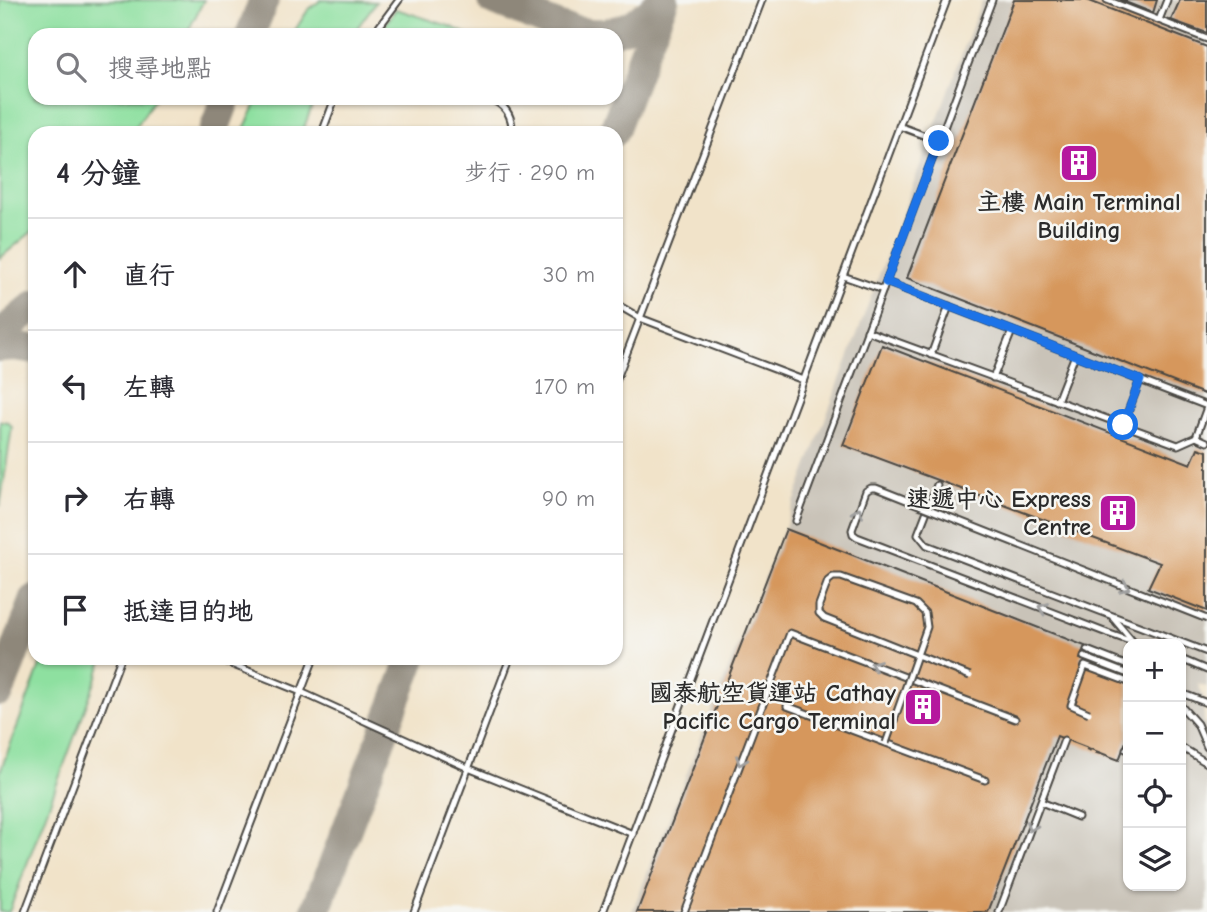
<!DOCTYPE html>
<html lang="zh-TW">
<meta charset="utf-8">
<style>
body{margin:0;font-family:"Comic Neue","LXGW WenKai TC",sans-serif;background:#f7f7f7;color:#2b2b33}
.controls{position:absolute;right:21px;bottom:21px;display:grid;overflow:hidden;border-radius:14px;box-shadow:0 2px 5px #0004}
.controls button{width:63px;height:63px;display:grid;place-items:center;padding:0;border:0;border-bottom:2px solid #e1e1e2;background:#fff;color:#2b2b33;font:35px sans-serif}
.stop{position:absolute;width:21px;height:21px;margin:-16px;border:5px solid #1a73e8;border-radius:50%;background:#fff}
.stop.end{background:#1a73e8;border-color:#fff;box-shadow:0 2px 7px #0008}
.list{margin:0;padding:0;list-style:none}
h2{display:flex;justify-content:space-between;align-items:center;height:91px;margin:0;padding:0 28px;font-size:30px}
h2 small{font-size:23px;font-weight:400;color:#7c7c81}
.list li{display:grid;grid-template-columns:46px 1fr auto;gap:21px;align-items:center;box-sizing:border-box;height:112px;padding:0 28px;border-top:2px solid #e1e1e2}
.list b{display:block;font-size:26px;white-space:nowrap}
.list em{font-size:23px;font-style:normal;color:#7c7c81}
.icon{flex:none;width:38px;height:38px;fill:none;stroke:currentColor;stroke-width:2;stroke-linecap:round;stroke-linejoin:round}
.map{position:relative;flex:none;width:1207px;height:912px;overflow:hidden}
.search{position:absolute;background:#fff;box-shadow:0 2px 5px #0004;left:28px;top:28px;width:595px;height:77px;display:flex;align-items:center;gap:18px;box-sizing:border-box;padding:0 24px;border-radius:21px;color:#7c7c81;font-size:26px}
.panel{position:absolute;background:#fff;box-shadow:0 2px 5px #0004;left:28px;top:126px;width:595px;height:539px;border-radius:21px}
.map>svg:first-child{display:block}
</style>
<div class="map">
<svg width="1207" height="912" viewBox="0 0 1207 912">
<rect width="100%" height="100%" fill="#f6f6f2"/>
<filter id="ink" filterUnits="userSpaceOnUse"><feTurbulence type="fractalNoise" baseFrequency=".0143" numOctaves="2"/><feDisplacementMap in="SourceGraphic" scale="14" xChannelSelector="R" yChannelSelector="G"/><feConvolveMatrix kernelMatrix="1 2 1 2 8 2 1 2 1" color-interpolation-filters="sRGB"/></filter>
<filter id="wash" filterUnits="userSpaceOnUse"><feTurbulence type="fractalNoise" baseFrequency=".00686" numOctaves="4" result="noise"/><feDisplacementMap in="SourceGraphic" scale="28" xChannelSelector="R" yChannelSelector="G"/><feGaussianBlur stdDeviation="1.57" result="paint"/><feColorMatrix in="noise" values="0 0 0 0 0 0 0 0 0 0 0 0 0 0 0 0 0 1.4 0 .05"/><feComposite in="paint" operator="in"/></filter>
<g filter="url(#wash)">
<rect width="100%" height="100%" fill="#f1e3c9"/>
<path fill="#c9c3b8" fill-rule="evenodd" d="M982,0H1207V687L1198,684L1203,696L1204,722L1207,727V912H632L786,524ZM1128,644H1181V886H1128Z"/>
<g fill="#8ee0a0" stroke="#5c8666" stroke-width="2">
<polygon points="0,0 204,0 186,35 35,35 35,98 155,98 132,133 35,133 35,229 0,258"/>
<polygon points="321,0 376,2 352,35 292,35 308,10"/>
<polygon points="396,9 452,27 468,35 385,35 385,25"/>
<polygon points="259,98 315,98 302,133 242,133"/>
<polygon points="0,421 8,422 12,427 0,507"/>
<polygon points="43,658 104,658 9,912 0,912 0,772"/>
</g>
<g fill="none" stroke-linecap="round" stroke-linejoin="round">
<g stroke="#8e877a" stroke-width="30">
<polyline points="492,0 580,35"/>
<path d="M568,29C606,40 635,30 661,0"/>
<polyline points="250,35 264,0"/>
<polyline points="213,133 226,98"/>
<polyline points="613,133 664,0"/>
<polyline points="0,334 35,305"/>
<polyline points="0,347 14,346 35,349"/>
<polyline points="0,691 35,599"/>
<polyline points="315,912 412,658"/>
</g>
</g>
<g id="blocks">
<g fill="#d6975c">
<polygon points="1014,0 1087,0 1207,47 1207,395 907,278"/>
<polygon points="1120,0 1157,0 1153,13"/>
<polygon points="1180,0 1207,0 1207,33 1171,20"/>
<polygon points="882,345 1191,464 1198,448 1207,451 1207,611 1148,588 1160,563 843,445"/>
<polygon points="786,529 1085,646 1080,659 1128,678 1128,736 1119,760 1057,736 988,912 637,912"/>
</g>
</g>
</g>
<g filter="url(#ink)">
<use href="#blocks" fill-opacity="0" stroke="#494743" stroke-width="2"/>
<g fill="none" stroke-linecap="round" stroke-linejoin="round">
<g stroke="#494743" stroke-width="9">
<g id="lane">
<polyline points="1107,0 1207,39"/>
<polyline points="1159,20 1167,0"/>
<polyline points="373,35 399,0"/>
<path d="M488,98C505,104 513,116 512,133"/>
<polyline points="899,126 939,141"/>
<polyline points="322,133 335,98"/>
<polyline points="843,276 883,290"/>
<polyline points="886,282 1207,406"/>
<polyline points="616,304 640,318 803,380"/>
<polyline points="867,331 1178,445 1196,437 1207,442"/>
<polyline points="931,355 949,306"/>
<polyline points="993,378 1012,331"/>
<polyline points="616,381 762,0"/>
<polyline points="1057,401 1075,355"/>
<polyline points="1123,425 1140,380"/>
<polyline points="1196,437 1207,407"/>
<polyline points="937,485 918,534 927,545 1207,652"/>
<polyline points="796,521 992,0"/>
<polyline points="1113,618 1134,643"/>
<polyline points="1107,633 1138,644"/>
<polyline points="1087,650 1128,666"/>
<polyline points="1084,657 1128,674"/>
<polyline points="216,658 301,692 468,768 633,834"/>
<polyline points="1181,659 1207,670"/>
<polyline points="1181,693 1207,703"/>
<polyline points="787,706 985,780"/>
<polyline points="1181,706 1197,724 1207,747"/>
<polyline points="1181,747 1207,763"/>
<polyline points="1126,749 1128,750"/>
<polyline points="1041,802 1078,817"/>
<polyline points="25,912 121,658"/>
<polyline points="217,912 314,658"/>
<polyline points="414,912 510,658"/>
<polyline points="603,912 947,0"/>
<polyline points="684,912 790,633 1015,719"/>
<polyline points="999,912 1064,740"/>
</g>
</g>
<polyline stroke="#494743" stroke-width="2" stroke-dasharray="5 5" stroke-linecap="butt" points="1086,749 1105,756"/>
<use href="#lane" stroke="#fff" stroke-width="5"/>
<g stroke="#494743" stroke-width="9" stroke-linecap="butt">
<g id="lane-bridge">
<polyline points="1107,633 857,537 853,534 852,530 866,491 871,488 876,488 1207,619"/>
<polyline points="1089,713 1071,705 1085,666 1128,682"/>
<polyline points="886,743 927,627 925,613 916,604 841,577 833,577 828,581 819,605 819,613 824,618 970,676"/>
</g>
</g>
<use href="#lane-bridge" stroke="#fff" stroke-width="5"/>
</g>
<defs><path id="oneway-chevron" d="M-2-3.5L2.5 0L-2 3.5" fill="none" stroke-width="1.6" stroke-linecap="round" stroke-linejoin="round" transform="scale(1.75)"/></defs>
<g stroke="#a0a0a0">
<use href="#oneway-chevron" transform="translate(858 512) rotate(-70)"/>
<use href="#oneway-chevron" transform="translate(1125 587) rotate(22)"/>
<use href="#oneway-chevron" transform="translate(1043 608) rotate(-159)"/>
<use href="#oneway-chevron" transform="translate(875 665) rotate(-159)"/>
<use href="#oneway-chevron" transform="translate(741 761) rotate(111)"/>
<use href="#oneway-chevron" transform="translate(1031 827) rotate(111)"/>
</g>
</g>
<g fill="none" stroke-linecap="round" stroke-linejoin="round" filter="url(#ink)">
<polyline stroke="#1a73e8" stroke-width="9" points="939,141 886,282 1140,380 1123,425"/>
</g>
<defs>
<g id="building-square" transform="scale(2.0125)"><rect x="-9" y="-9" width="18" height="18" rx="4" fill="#b5179e" stroke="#f6f6f2"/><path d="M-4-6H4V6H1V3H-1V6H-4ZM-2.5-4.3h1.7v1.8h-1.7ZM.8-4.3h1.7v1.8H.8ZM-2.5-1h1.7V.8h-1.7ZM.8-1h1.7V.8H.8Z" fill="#fff"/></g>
</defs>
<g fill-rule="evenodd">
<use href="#building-square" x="1079" y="163"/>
<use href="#building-square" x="1118" y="513"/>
<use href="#building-square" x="923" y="707"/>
</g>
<g text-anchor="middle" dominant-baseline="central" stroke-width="5" stroke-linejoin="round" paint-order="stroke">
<g font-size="24" font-weight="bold" fill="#2b2b2b" stroke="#f6f6f2" text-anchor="end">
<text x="1079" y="202" text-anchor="middle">主樓 Main Terminal<tspan x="1079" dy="28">Building</tspan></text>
<text x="1091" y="499">速遞中心 Express<tspan x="1091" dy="28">Centre</tspan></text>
<text x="896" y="693">國泰航空貨運站 Cathay<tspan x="896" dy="28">Pacific Cargo Terminal</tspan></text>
</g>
</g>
</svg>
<div class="controls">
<button>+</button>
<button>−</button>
<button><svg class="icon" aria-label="locate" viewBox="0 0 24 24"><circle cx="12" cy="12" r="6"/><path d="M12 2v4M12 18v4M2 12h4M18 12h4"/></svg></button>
<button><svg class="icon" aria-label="layers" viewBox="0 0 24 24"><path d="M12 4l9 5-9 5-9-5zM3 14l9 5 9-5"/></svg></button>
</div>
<div class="stop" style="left:1123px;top:425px"></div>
<div class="stop end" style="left:939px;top:141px"></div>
<div class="search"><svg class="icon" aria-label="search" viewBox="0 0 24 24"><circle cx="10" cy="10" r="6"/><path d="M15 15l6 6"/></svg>搜尋地點</div>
<section class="panel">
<h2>4 分鐘<small>步行 · 290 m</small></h2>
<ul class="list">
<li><svg class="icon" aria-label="ahead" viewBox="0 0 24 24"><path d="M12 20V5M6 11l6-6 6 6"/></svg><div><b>直行</b></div><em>30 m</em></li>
<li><svg class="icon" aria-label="left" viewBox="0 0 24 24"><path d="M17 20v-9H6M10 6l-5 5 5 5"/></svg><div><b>左轉</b></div><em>170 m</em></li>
<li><svg class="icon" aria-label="right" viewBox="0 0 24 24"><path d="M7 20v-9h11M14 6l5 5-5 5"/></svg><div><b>右轉</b></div><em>90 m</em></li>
<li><svg class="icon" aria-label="arrive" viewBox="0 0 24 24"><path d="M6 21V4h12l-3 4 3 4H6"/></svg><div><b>抵達目的地</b></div></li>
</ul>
</section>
</div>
